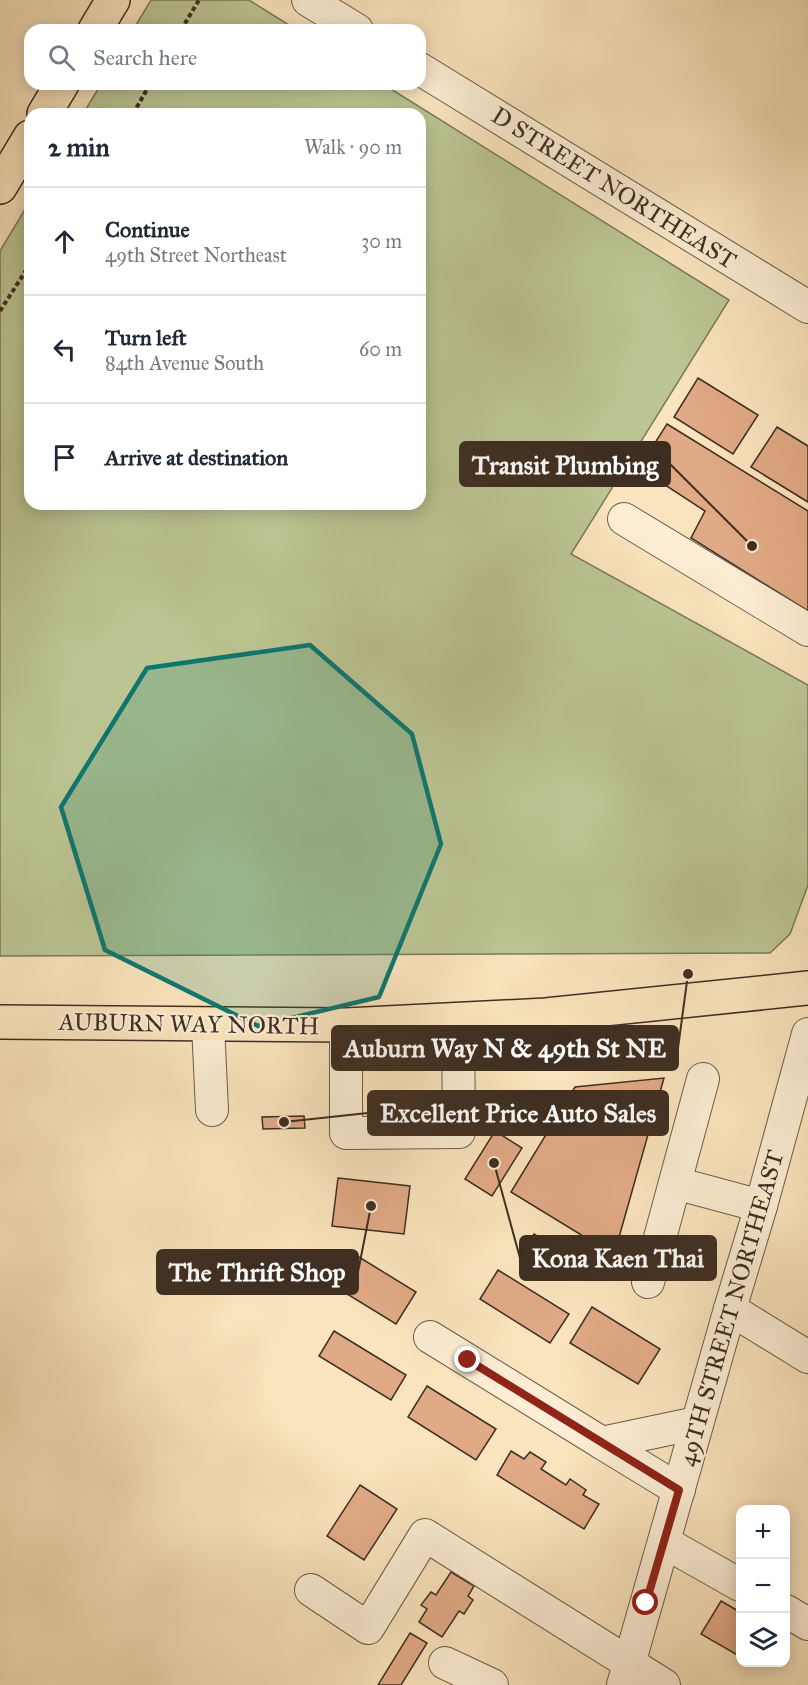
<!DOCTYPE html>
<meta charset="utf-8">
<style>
body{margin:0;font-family:"IM FELL Great Primer",serif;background:#f2f2f3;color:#1f2937}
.controls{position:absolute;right:18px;bottom:18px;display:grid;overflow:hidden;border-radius:12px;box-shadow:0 3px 15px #0003}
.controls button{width:54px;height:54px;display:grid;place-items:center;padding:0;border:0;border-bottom:2px solid #e0e1e3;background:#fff;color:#1f2937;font:30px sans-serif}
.stop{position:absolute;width:18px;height:18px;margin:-14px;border:4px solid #8f2418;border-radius:50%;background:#fff}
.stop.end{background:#8f2418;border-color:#fff;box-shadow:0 2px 6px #0008}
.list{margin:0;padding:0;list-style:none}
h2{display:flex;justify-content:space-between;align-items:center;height:78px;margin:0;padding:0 24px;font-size:26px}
h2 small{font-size:20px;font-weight:400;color:#747a83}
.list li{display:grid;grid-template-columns:39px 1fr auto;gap:18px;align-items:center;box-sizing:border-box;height:108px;padding:0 24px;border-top:2px solid #e0e1e3}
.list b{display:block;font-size:22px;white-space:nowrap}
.list p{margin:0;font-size:20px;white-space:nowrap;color:#747a83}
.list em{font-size:20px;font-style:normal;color:#747a83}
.icon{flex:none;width:33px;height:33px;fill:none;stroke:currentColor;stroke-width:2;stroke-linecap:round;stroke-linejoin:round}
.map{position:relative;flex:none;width:808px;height:1685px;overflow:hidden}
.search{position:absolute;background:#fff;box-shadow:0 3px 15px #0003;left:24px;top:24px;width:402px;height:66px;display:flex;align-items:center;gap:15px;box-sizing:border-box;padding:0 21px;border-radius:18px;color:#747a83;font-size:22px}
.panel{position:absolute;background:#fff;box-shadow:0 3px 15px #0003;left:24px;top:108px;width:402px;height:402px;border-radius:18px}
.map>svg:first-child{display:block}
</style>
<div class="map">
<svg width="808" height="1685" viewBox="0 0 808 1685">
<rect width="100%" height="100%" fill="#fae4bd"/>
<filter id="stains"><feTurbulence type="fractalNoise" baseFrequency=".00333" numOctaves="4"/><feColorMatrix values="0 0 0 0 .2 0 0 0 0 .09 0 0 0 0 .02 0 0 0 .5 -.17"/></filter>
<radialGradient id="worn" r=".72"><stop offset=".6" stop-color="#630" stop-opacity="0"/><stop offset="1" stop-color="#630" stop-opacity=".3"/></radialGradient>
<g fill="#bbc593" stroke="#7c7a5a" stroke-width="1.5">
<polygon points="151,0 249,0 297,30 133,30"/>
<polygon points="101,84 383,84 729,300 571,554 808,685 808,885 790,934 770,953 0,956 0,251 30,201 30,504 420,504 420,114 83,114"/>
</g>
<g fill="#e1aa86" stroke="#3e2e22" stroke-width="1.5">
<polygon points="698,378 758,415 733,454 674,417"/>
<polygon points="667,424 808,511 808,611 691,538 705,511 639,468"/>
<polygon points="777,427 808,446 808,502 751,467"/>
<polygon points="664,1078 614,1255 511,1192 575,1087"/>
<polygon points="304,1116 305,1128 263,1129 262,1117"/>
<polygon points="495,1131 522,1148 492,1196 465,1179"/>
<polygon points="338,1178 410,1186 404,1234 332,1226"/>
<polygon points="534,1234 572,1259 558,1280 520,1256"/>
<polygon points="354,1254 416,1292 396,1324 334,1286"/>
<polygon points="498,1270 569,1314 550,1343 480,1299"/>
<polygon points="592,1307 660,1349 638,1384 570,1343"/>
<polygon points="334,1331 406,1375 391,1400 319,1356"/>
<polygon points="427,1386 496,1429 476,1460 408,1417"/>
<polygon points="511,1451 524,1459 530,1452 546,1462 541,1469 566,1485 570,1479 586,1490 583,1495 599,1504 584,1529 497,1475"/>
<polygon points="360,1485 397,1509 364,1560 327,1536"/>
<polygon points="451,1572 474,1586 468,1596 473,1600 464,1614 459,1611 442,1637 419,1622 427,1609 421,1605 431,1592 436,1595"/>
<polygon points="721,1601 740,1612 740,1653 739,1656 701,1634"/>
<polygon points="410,1633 427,1643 401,1685 378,1685"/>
</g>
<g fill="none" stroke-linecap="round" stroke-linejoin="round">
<g stroke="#6d5c49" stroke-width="34">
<g id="minor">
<polyline points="308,0 357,30"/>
<polyline points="420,69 808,307"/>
<polyline points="624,519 808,630"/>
<polyline points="208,1025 212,1110"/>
<polyline points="346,1025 346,1133 459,1132 458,1020"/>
<polyline points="675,1183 761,1206"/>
<polyline points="648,1282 703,1079"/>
<polyline points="730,1309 808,1357"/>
<polyline points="430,1337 602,1443"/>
<polyline points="679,1490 602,1443 697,1423"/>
<polyline points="664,1542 740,1585"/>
<polyline points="311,1590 368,1628 425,1535 664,1685"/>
<polyline points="786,1611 808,1624"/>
<polyline points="445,1663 492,1685"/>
<polyline points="623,1685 730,1309 761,1206 808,1034"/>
</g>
</g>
<g stroke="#3e2e22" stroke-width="36">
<g id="major">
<polyline points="95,30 113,0"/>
<polyline points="44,114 62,84"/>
<polyline points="0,187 30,137"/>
<polyline points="0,1022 346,1025 546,1015 808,988"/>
</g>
</g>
<g stroke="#3e2e22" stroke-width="4" stroke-dasharray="4.5 3" stroke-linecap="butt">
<polyline points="181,30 199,0"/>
<polyline points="133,114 150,84"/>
<polyline points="0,311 30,264"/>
</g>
<use href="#minor" stroke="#fcedd4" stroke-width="32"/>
<use href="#major" stroke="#fae4bd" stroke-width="33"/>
</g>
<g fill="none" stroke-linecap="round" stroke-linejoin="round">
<polyline stroke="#8f2418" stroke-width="8" points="468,1360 679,1490 646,1603"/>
</g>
<path fill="#0f766e" fill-opacity="0.2" stroke="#0f766e" stroke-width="4.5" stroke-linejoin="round" d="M310,645L412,734L441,844L379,997L258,1026L105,950L61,807L147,668Z"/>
<g text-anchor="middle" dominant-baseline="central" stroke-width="4.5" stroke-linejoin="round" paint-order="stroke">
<g font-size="24" fill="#3e2e22" stroke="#fcedd4">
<text transform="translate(614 188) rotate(32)">D STREET NORTHEAST</text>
<text transform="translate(189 1024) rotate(1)">AUBURN WAY NORTH</text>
<text transform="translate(731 1308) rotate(-74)">49TH STREET NORTHEAST</text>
</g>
</g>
<path fill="none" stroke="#3e2e22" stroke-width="2" d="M752 546L670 464M688 974L678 1048M284 1122L368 1113M494 1163L520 1258M371 1206L358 1272"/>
<g fill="#3e2e22" stroke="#fcedd4" stroke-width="2">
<circle cx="752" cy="546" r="6"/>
<circle cx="688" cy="974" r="6"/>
<circle cx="284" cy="1122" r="6"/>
<circle cx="494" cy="1163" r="6"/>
<circle cx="371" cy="1206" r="6"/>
</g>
<g fill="#3e2e22" stroke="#3e2e22" stroke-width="2">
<rect x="460" y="442" width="210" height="44" rx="6"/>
<rect x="332" y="1026" width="346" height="44" rx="6"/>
<rect x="368" y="1091" width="300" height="44" rx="6"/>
<rect x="520" y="1236" width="196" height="44" rx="6"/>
<rect x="157" y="1250" width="201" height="44" rx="6"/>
</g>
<g font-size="26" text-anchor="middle" font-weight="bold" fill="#fff">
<text x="565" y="474">Transit Plumbing</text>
<text x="505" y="1057">Auburn Way N &amp; 49th St NE</text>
<text x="518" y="1122">Excellent Price Auto Sales</text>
<text x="618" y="1267">Kona Kaen Thai</text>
<text x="257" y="1281">The Thrift Shop</text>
</g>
<rect width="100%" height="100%" filter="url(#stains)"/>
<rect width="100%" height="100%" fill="url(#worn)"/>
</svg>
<div class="controls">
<button>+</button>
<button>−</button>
<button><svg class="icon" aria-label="layers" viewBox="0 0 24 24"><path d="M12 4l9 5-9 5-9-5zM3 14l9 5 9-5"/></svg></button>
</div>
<div class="stop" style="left:646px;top:1603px"></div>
<div class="stop end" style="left:468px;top:1360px"></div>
<div class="search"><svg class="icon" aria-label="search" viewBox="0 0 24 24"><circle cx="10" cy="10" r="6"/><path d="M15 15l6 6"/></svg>Search here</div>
<section class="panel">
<h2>2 min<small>Walk · 90 m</small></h2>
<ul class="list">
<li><svg class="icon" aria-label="ahead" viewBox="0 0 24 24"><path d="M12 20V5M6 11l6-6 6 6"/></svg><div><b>Continue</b><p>49th Street Northeast</p></div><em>30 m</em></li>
<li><svg class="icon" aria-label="left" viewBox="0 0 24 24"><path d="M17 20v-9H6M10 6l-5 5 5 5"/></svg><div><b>Turn left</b><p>84th Avenue South</p></div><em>60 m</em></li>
<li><svg class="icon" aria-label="arrive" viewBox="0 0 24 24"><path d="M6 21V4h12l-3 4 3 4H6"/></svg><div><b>Arrive at destination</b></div></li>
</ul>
</section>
</div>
